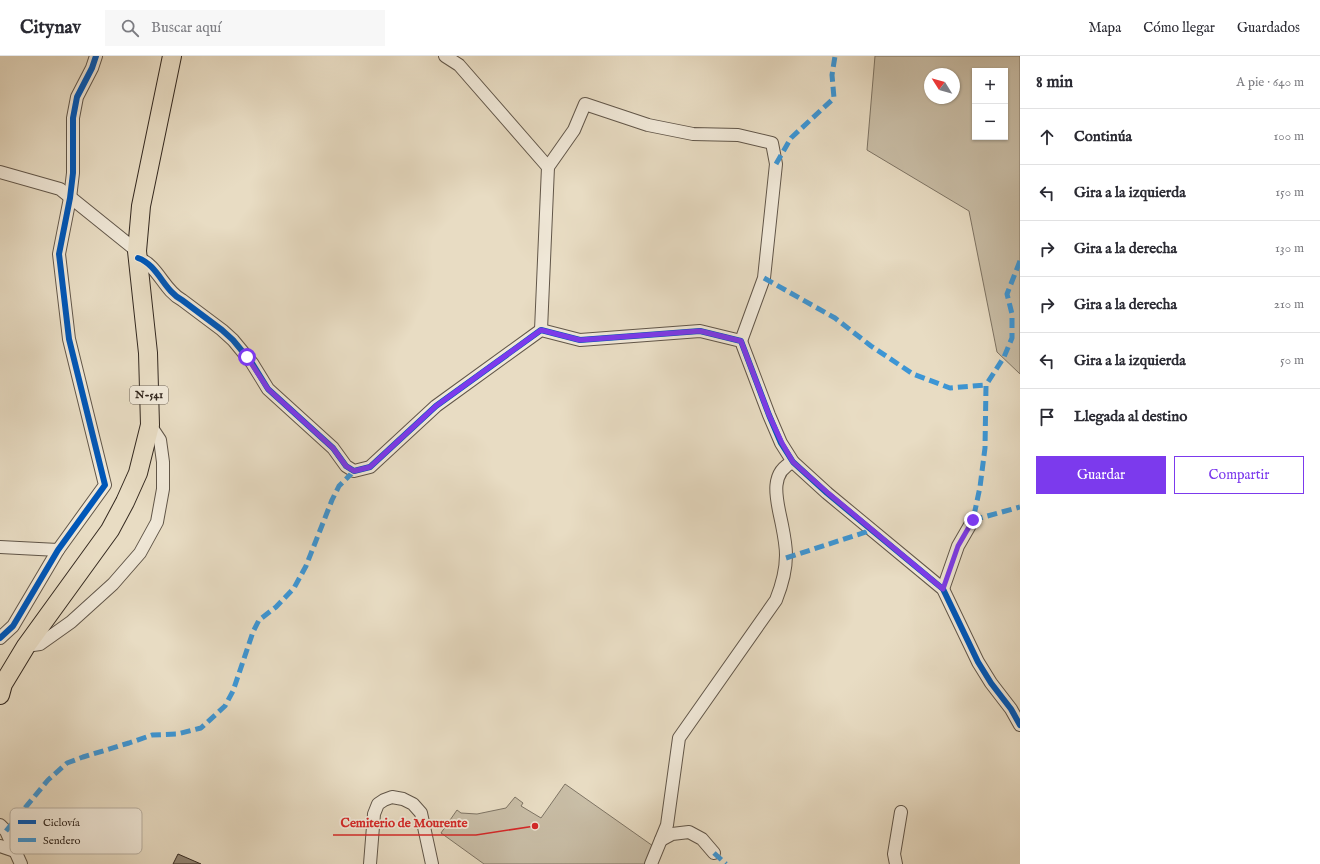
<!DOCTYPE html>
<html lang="es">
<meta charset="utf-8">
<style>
body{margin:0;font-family:"IM FELL English",serif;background:#f7f7f7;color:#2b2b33}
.controls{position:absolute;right:12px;top:12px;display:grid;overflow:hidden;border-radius:0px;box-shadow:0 1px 3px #0004}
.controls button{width:36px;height:36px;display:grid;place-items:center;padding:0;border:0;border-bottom:1px solid #e1e1e2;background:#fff;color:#2b2b33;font:20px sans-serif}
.compass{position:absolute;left:924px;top:12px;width:36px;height:36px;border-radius:50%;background:#fff;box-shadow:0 1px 3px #0004;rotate:307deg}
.stop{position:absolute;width:12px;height:12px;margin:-9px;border:3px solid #7c3aed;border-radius:50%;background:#fff}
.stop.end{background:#7c3aed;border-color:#fff;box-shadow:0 1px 4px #0008}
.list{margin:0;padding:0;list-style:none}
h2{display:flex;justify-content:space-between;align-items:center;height:52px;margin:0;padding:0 16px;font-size:17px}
h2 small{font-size:13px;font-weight:400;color:#7c7c81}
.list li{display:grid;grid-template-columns:26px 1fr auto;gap:12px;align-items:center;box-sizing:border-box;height:56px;padding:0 16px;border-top:1px solid #e1e1e2}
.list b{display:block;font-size:15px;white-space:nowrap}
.list em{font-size:13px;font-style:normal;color:#7c7c81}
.actions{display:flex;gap:8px;padding:12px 16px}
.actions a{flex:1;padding:9px 0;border:1px solid #7c3aed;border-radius:0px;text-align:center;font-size:14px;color:#7c3aed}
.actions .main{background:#7c3aed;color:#fff}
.icon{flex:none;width:22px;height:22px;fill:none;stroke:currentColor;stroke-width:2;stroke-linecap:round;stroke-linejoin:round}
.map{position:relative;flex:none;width:1020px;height:808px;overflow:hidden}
header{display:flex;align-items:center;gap:24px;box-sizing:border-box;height:56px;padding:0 20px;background:#fff;border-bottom:1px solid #e1e1e2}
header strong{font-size:19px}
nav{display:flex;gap:22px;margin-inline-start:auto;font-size:14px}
.search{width:280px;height:36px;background:#f7f7f7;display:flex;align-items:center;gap:10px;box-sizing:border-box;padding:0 14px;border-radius:0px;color:#7c7c81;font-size:15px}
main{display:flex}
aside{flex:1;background:#fff}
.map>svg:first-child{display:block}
</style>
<header>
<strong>Citynav</strong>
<div class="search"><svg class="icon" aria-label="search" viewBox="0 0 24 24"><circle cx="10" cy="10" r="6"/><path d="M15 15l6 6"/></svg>Buscar aquí</div>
<nav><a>Mapa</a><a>Cómo llegar</a><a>Guardados</a></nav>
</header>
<main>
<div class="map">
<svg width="1020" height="808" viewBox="0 0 1020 808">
<rect width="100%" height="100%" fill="#e8dcc3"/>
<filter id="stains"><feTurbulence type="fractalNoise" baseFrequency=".005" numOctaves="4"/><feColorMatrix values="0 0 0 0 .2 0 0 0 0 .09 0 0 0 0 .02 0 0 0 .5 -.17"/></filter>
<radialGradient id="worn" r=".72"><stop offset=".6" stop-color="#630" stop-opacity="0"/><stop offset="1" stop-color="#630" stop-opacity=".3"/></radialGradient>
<g fill="#c9bea7" stroke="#7e7464" fill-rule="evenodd">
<path d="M875,0H1020V318L997,296L969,155L867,94ZM975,15H1005V81H975ZM930,18H954V42H930Z"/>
<polygon points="565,728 653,790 647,808 484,808 441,777 457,754 461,757 477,758 506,752 515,741 523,747 521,750 541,762"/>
</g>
<polygon fill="#928675" stroke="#342920" points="178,798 201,808 173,808"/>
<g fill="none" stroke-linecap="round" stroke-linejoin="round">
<g stroke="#615649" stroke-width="14">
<g id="minor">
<polyline points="445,0 459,9 548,111 541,274"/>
<polyline points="548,111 574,74 585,48 648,69 693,78 738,79 772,87 776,108 764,222 741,285"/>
<polyline points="0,116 60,133 137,195"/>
<path d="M138,202C158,209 164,235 182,244L222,274L233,284L252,307L268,333L333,392L346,410L354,415L370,411L436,350L541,274L580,284L700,275L741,285L769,359L781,387L793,406L827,437L943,533L978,606L991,627L1011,653L1020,669"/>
<polyline points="0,491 58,494"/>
<polyline points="943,533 958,490 973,464"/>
<polyline points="0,582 13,570 58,494 105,429 69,283 59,198 70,142 73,117 73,62 77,41 92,12 96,0"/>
<polyline points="26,590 40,588 71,566 113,528 140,497 157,466 163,433 163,406 160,384 150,369"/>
<polyline points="0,769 6,775 21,808"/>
<polyline points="661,784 672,778 689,776 702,783 714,797"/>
<polyline points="0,790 15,795"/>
<polyline points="370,808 374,758 378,748 384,744 392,741 403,743 413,748 421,757 432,808"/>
<path d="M651,808L667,769L679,682L776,544C782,529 786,516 786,499C786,490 784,479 782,469C778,448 767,417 793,406"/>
<polyline points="896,808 894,798 901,756"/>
</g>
</g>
<g stroke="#342920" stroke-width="20">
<polyline id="highway" points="0,639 3,628 26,590 110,474 125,446 138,417 150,369 148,297 137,195 141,150 172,0"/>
</g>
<use href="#minor" stroke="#f0e8d8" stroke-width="12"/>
<use href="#highway" stroke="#e8dcc3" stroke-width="18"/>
<g stroke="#3d96d5" stroke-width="5" stroke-dasharray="10 5" stroke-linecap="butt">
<polyline points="776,108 791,82 834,42 832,19 835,0"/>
<polyline points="1020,205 1007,238 1012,258 1012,282 1004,301 986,329 985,392 980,431 973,464 1020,451"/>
<polyline points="764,222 835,262 871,290 913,318 950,332 986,329"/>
<polyline points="786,502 872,474"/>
<polyline points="6,775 48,724 67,707 83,701 129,687 152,679 177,678 201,672 225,650 233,635 253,576 259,564 276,551 294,532 306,510 332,444 339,430 354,415"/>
<polyline points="714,797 726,808"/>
</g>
<g stroke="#f0e8d8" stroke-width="8">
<g id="cycleway">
<path d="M138,202C158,209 164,235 182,244L222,274L233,284L252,307L268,333L333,392L346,410L354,415L370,411L436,350L541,274L580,284L700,275L741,285L769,359L781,387L793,406L827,437L943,533L978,606L991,627L1011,653L1020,669"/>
<polyline points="0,582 13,570 58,494 105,429 69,283 59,198 70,142 73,117 73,62 77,41 92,12 96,0"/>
</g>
</g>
<use href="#cycleway" stroke="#0057b8" stroke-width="6"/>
</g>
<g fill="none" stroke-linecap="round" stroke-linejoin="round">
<polyline stroke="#7c3aed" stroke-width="5" points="247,301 268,333 333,392 346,410 354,415 370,411 436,350 541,274 580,284 700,275 741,285 769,359 782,387 793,406 828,437 943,533 958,490 973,464"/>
</g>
<g text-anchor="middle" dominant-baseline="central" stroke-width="3.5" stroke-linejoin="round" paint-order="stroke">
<rect fill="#f0e8d8" stroke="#6c6257" stroke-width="1" x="130" y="330" width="38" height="18" rx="3"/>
<g font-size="11" font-weight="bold" fill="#342920">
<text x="149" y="339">N-541</text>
</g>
</g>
<rect x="10" y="752" width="132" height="46" rx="6" fill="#f0e8d8" stroke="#b8afa1" stroke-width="1"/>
<rect x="18" y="764" width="18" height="4" fill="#0057b8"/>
<rect x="18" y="782" width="18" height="4" fill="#3d96d5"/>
<g font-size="11" fill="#342920">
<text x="43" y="770">Ciclovía</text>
<text x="43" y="788">Sendero</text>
</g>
<path fill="none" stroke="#d62828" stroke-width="1.5" d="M535 770L476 779H333"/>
<circle fill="#d62828" stroke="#f0e8d8" stroke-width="1.5" cx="535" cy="770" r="4"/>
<g font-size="13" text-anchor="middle" font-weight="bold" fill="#d62828" stroke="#f0e8d8" stroke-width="3.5" stroke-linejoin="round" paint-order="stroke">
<text x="404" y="771">Cemiterio de Mourente</text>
</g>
<rect width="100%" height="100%" filter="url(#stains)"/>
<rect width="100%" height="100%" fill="url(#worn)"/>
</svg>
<div class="controls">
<button>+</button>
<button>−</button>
</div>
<svg class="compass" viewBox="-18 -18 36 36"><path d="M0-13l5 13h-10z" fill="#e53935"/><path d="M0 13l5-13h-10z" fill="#7c7c81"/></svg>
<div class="stop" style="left:247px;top:301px"></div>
<div class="stop end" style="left:973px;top:464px"></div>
</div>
<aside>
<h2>8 min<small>A pie · 640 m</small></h2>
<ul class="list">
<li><svg class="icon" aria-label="ahead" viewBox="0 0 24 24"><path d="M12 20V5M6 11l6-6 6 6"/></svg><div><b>Continúa</b></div><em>100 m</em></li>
<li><svg class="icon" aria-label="left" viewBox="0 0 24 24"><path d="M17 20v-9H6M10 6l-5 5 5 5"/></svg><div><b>Gira a la izquierda</b></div><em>150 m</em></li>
<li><svg class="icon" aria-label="right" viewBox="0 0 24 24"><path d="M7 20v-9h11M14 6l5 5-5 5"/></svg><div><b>Gira a la derecha</b></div><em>130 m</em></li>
<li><svg class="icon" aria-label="right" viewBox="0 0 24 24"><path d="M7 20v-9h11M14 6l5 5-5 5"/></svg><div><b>Gira a la derecha</b></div><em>210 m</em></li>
<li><svg class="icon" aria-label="left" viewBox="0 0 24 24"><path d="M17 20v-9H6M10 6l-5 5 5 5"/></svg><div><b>Gira a la izquierda</b></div><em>50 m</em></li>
<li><svg class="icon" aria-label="arrive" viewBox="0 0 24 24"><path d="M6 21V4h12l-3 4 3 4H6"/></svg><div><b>Llegada al destino</b></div></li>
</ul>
<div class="actions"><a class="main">Guardar</a><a>Compartir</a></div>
</aside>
</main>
